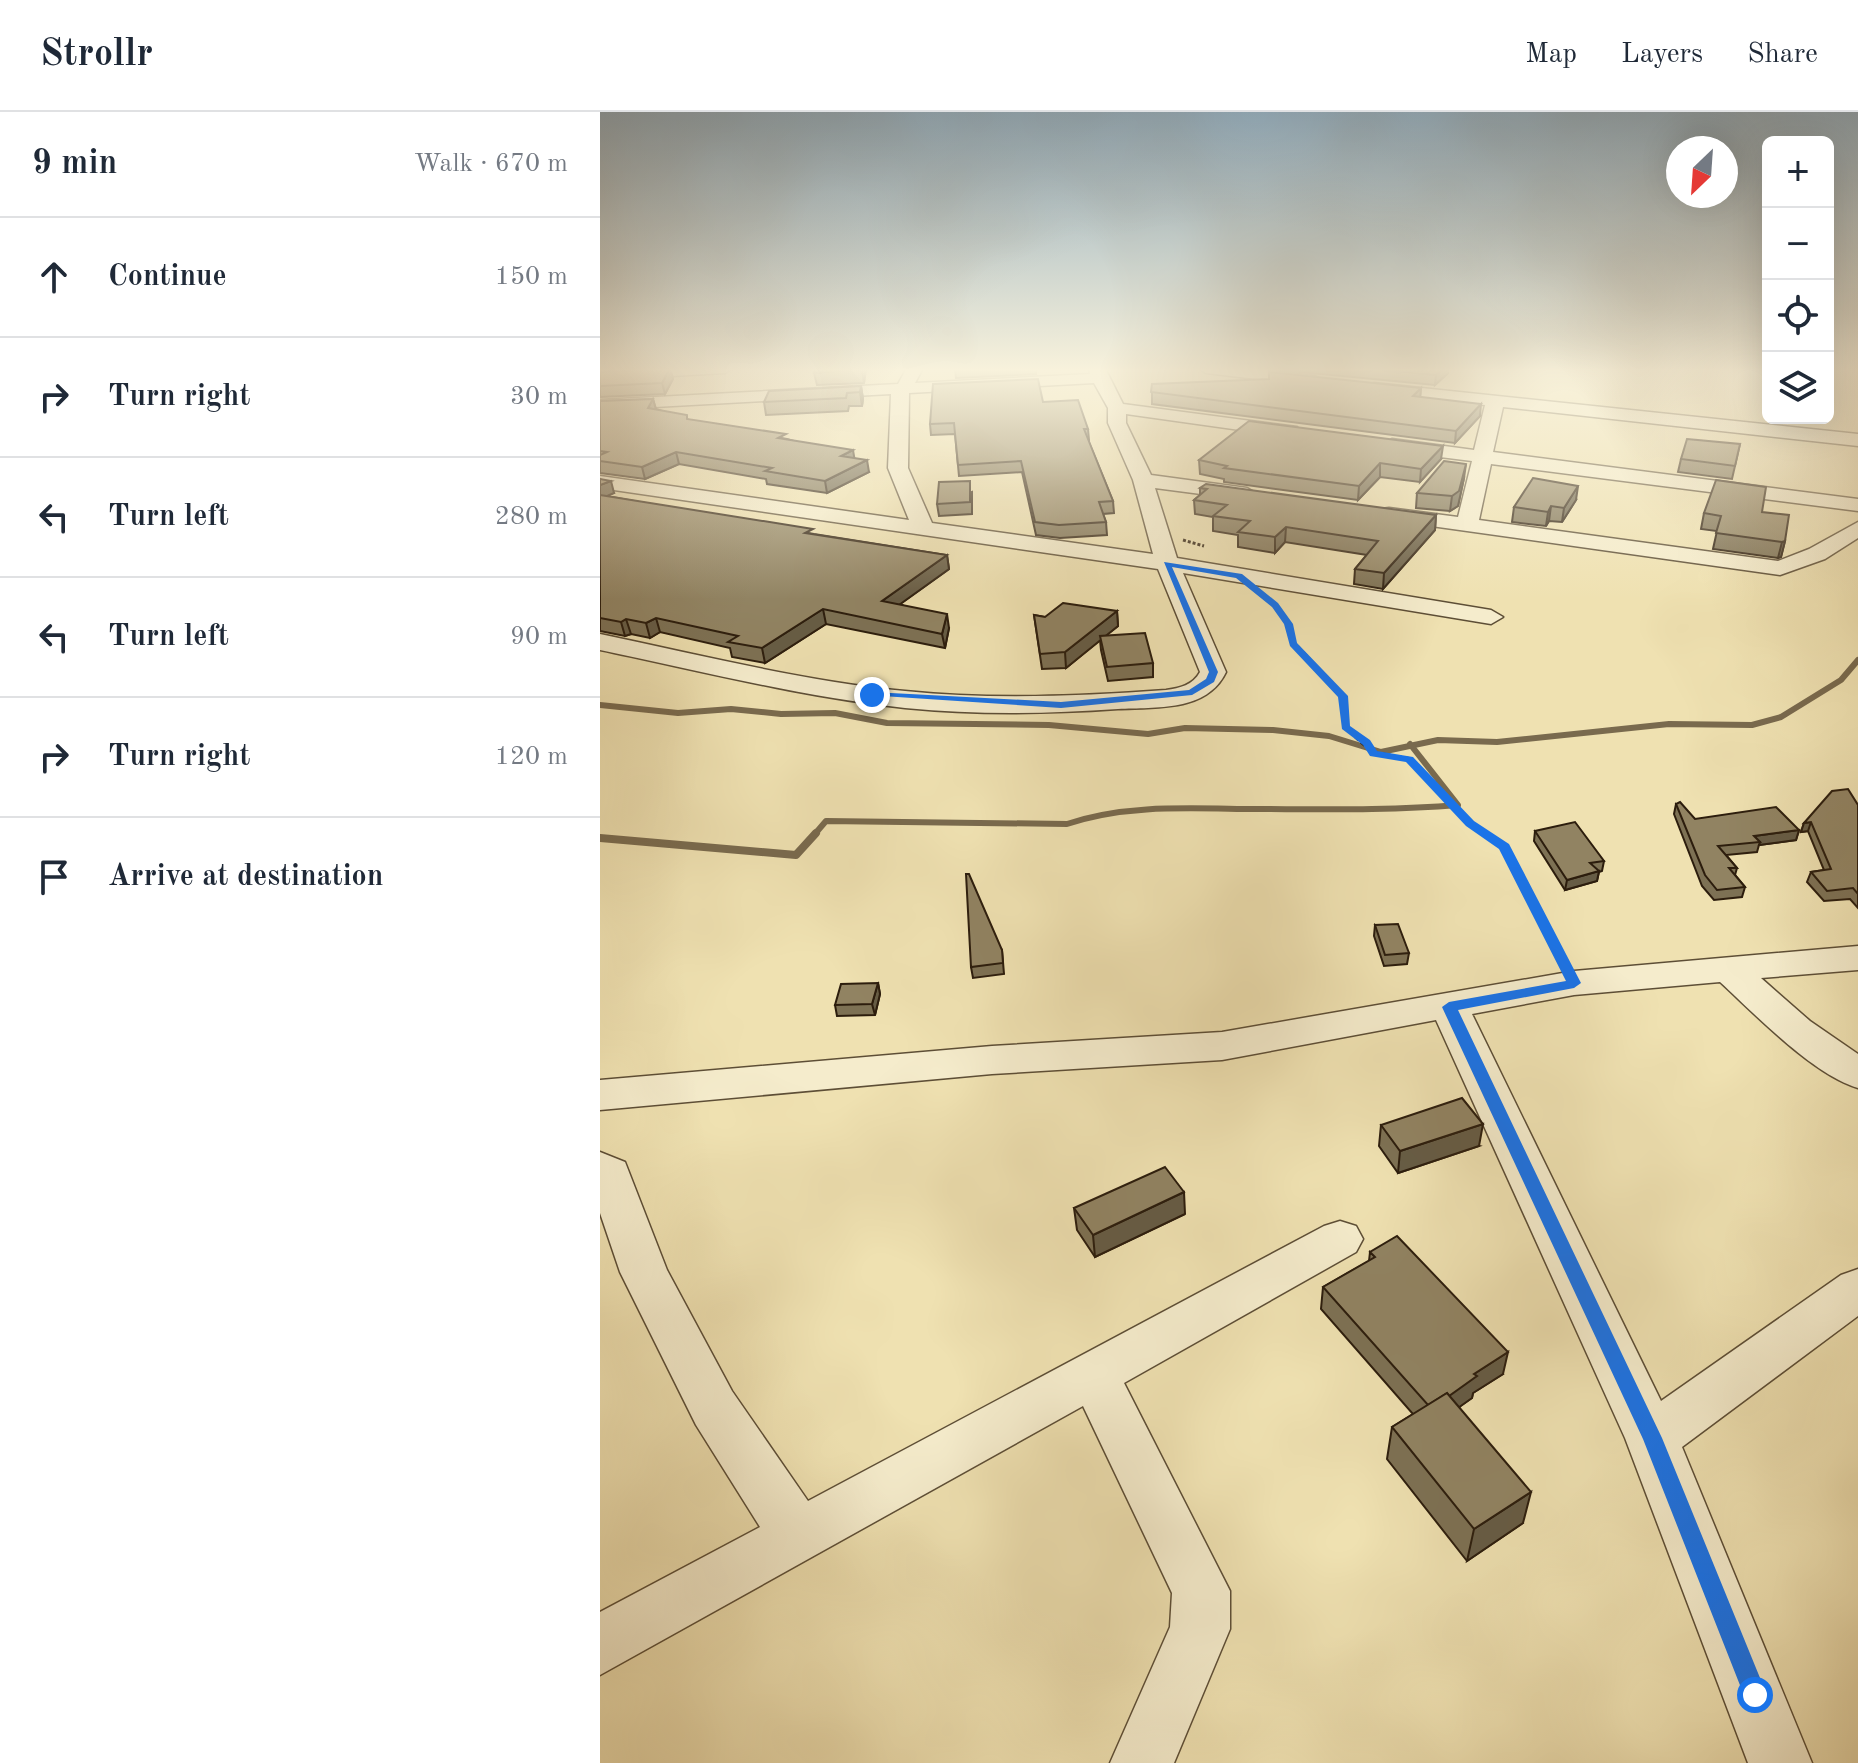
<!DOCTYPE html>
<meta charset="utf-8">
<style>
body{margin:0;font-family:"Old Standard TT",serif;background:#f6f6f7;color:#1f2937}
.controls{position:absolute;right:24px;top:24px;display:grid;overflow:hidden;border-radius:12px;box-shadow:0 8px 32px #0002}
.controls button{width:72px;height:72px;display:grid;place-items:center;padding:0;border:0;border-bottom:2px solid #e0e1e3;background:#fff;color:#1f2937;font:40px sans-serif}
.compass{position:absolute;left:1066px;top:24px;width:72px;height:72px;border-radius:50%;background:#fff;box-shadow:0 8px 32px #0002;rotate:205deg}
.stop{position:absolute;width:24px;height:24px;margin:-18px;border:6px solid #1a73e8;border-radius:50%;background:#fff}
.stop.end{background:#1a73e8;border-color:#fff;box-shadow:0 2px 8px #0008}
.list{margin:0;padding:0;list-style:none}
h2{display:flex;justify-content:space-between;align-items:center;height:104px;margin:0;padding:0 32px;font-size:34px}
h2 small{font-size:26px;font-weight:400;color:#747a83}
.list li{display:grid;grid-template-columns:52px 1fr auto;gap:24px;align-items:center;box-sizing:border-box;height:120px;padding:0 32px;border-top:2px solid #e0e1e3}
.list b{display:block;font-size:30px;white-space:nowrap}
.list em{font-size:26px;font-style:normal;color:#747a83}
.icon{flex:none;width:44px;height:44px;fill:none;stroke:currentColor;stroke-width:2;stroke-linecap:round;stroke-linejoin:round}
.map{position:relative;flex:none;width:1258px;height:1651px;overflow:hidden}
header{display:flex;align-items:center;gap:48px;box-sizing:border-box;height:112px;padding:0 40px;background:#fff;border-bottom:2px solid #e0e1e3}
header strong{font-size:38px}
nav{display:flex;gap:44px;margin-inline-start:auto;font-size:28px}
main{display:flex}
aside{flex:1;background:#fff}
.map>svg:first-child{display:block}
</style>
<header>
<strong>Strollr</strong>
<nav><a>Map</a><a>Layers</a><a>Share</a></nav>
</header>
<main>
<aside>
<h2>9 min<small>Walk · 670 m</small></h2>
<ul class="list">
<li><svg class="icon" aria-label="ahead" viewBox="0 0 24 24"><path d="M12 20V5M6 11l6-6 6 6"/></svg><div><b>Continue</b></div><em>150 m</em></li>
<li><svg class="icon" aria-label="right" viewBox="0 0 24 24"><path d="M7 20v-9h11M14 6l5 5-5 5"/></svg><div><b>Turn right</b></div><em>30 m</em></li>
<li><svg class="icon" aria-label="left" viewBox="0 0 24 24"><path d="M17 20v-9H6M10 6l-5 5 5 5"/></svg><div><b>Turn left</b></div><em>280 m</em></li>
<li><svg class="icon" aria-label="left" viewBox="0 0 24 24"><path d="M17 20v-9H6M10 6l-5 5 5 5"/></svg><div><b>Turn left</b></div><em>90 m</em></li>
<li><svg class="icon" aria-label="right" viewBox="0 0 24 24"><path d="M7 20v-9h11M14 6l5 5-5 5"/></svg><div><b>Turn right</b></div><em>120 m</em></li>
<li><svg class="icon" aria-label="arrive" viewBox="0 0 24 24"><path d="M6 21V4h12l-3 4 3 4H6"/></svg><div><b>Arrive at destination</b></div></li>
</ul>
</aside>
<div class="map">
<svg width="1258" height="1651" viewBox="0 0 1258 1651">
<rect width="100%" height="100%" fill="#efe1b1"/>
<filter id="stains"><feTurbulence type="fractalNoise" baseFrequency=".0025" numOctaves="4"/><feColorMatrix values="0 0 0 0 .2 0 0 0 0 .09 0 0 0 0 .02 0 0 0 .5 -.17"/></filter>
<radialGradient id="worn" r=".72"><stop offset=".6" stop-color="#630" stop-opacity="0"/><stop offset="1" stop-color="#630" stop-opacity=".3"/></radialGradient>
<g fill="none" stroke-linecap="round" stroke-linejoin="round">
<g stroke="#796a4e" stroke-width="6">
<polyline points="0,593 78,601 131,597 181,602 235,601 287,611 449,613 548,622 585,616 673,618 729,624 781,640 838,628 897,630 1069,612 1152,613 1181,605 1241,568 1258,548"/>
<path d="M214,723L226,709L467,712C523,693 584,696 643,697C715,697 786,699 858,693L810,632"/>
</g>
<polyline stroke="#796a4e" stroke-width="8" points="0,726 196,743 216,721"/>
<g stroke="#5d4e36" stroke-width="3">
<g id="minor">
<polygon points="39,256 133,256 125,261 0,268 0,258"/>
<path d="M307,256L322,258L315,271L490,262L489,256H505L523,292L697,315L699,319L690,325L526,302V311L551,363L647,376L657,382L647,388L555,376L577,446L891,498L903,505L891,512L583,461L626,560C607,600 556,595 518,597C447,602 376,603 305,596C202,585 101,559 0,538V522C101,543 202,569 305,579C392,588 479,584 566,578C580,576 593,573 600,560L558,457L0,376V364L309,408L288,356L291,282L0,298V288L298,272ZM494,271L508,296V311L533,368L553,442L332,411L308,356L309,281Z"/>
<polygon points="598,256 647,256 715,264 723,269 715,274 606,261"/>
<polygon points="774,271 1258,322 1258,334 903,295 893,340 1258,387 1258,399 891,352 879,408 1178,449 1209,437 1258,410 1258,426 1225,447 1180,463 781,407 778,402 781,397 789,396 858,405 872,349 792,339 783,333 792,327 874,338 885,293 768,280 766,276"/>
<path d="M1258,834V858L1161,866L1210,909L1258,942V976C1213,963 1155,902 1120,870L974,883L872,902L1061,1289L1241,1163L1258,1157V1204L1082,1335L1212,1651H1148L1025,1326L836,908L622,948L392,962L0,998V968L392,934L622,920L974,859Z"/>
<polygon points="0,1040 25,1050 67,1158 132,1279 208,1389 724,1114 740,1109 756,1114 763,1127 756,1140 524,1271 630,1479 630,1517 574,1651 510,1651 570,1515 572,1481 483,1294 0,1563 0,1500 160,1415 96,1313 20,1160 0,1101"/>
</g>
</g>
<g stroke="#2c1d0d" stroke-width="3" stroke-dasharray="3 2" stroke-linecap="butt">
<polyline points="583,428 604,434"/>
<polyline points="670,489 689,512 693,531"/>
</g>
<polyline stroke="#2c1d0d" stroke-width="4" stroke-dasharray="5 3" stroke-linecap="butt" points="692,529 743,584 745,615 774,641 809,647 870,712 886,723"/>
<polyline stroke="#2c1d0d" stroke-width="5" stroke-dasharray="6 4" stroke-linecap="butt" points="883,721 904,735 962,848"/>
<use href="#minor" fill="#f5eccc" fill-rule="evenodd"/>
</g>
<g fill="#7d7154" stroke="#2c1d0d" stroke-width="2">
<polygon points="70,256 73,267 65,282 0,285 0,260"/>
<polygon points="266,256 264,271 217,273 214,261"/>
<polygon points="355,256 436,256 436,262 356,266"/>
<polygon points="659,256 848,256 848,261 835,273"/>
<polygon points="552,272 821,276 820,285 880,304 855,331 552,292"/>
<polygon points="261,274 263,287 262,294 249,294 248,299 166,303 164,290"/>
<polygon points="53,287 56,297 89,308 187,327 254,346 269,360 227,381 167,372 166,367 79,352 45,367 0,361 0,289"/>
<polygon points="443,290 488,317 489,328 488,328 513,389 514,401 503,402 506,410 507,423 460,426 436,423 422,360 359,364 355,322 331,323 330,312"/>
<polygon points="1140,332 1132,367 1078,360 1081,347"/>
<polygon points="841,347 820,370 780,365 758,388 624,370 624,367 600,362 599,348"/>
<polygon points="864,366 858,394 850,399 816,396 817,381"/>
<polygon points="0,367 14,381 7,384 214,422 347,443 349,457 300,492 349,516 345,536 226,512 165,551 132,545 130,536 60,520 50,526 31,522 25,524 0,519"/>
<polygon points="600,376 836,403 835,418 783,477 754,472 755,457 767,443 685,430 675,441 638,435 638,423 613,419 613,405 595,402 594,388 600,383"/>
<polygon points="372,380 372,402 339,404 337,392"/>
<polygon points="976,388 962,410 949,409 946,414 912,410 914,395"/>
<polygon points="1162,400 1185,429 1181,445 1178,446 1113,437 1117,419 1101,417 1104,401"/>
<polygon points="517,499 518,514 505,524 553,551 553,565 508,569 501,538 500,528 466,556 442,557 434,503 445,505"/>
<polygon points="1076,692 1095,707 1199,718 1196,728 1159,733 1157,740 1126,743 1137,756 1135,763 1145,775 1142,785 1114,788 1102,774 1074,702"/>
<polygon points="1258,693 1258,796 1250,787 1224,789 1207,770 1211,760 1224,758 1208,719 1201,720 1204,711"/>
<polygon points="935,719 1004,749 1002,759 999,760 997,769 965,778 934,729"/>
<polygon points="775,813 809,841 807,852 784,854 774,824"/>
<polygon points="402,838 404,862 373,866 371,855"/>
<polygon points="278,871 280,882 275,903 237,904 235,893"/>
<polygon points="781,1013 879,1034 798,1061 779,1034"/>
<polygon points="474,1096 585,1102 495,1145 477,1118"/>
<polygon points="770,1140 903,1262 873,1281 872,1286 859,1295 923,1411 867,1449 787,1347 792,1315 813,1302 721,1197 723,1175 769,1149"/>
</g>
<g fill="#665c45" stroke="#2c1d0d" stroke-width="2">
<polygon points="70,256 73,267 65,282 62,271"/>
<polygon points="263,256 266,256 264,271 262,258"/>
<polygon points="844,256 848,256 848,261 835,273 836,263"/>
<polygon points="261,274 263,287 262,294 260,280"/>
<polygon points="821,276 820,288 813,284"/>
<polygon points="53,287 56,298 48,296"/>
<polygon points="881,292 880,304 855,331 856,319"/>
<polygon points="843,334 841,347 820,370 821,357"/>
<polygon points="253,338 255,350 241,344"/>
<polygon points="76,340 79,352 45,367 42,355"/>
<polygon points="267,348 269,360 227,381 225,369"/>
<polygon points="780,351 780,365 758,388 759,374"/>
<polygon points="866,352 864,366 858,394 850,399 852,384"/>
<polygon points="11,369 14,381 0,387 0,373"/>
<polygon points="978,374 976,388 962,410 964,396"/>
<polygon points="951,394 949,409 946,414 948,400"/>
<polygon points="836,403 835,418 783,477 784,461"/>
<polygon points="686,415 685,430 675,441 675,425"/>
<polygon points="1185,429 1181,445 1178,446 1182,430"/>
<polygon points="347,443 349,457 285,503 282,489"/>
<polygon points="223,497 226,512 165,551 162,536"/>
<polygon points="517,499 518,514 466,556 465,540"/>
<polygon points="347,502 349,516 345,536 342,522"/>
<polygon points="56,506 60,520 50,526 46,511"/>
<polygon points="26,507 31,522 25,524 21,510"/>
<polygon points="1211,710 1208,719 1201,720 1204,711"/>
<polygon points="1199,718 1196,728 1159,733 1160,730 1154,724"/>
<polygon points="999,759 997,769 965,778 967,768"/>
<polygon points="278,871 280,882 275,903 272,892"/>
<polygon points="883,1012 879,1034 798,1061 800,1039"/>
<polygon points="584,1080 585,1102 495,1145 493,1123"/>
<polygon points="908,1240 903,1262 873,1281 872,1286 827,1318 831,1296 874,1262"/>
<polygon points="931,1380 923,1411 867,1449 874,1417"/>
</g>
<g fill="#918362" stroke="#2c1d0d" stroke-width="2">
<polygon points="70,256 62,271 0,274 0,260"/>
<polygon points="215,256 263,256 262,258 214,261"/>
<polygon points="762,256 844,256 836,263"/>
<polygon points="669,260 821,276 813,284 881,292 856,319 551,280 552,272 669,267"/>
<polygon points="438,267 443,290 478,288 488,317 484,317 513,389 499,390 506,410 459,413 435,410 421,349 358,353 354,311 330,312 333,272"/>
<polygon points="261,274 260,280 247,281 246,286 164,290 169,279"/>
<polygon points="53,287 48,296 87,303 87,307 186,322 178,326 253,338 241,344 267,348 225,369 165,359 172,356 76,340 42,355 0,349 0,343 7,340 0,339 0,289"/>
<polygon points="649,309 843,334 821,357 780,351 759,374 624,356 627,354 599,348"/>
<polygon points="1087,327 1140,332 1135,354 1081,347"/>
<polygon points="844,349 866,352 859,379 852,384 817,381"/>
<polygon points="933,366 978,374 964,396 951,394 948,400 914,395"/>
<polygon points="0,367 11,369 0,373"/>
<polygon points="1116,368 1166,375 1162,400 1189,403 1185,429 1182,430 1116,421 1121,404 1104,401"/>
<polygon points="370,369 370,390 337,392 339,370"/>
<polygon points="606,372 836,403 784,461 755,457 778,429 686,415 675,425 638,420 650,409 613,404 627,393 594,388 607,377 600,376"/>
<polygon points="0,383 213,417 205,421 347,443 282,489 347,502 342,522 223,497 162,536 128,530 138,524 56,506 46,511 26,507 21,510 0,506"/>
<polygon points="463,491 517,499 465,540 440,542 434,503 445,505"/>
<polygon points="545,521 553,551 507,555 500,524"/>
<polygon points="1248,677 1258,693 1258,782 1253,776 1227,779 1211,760 1231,757 1211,710 1204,711 1232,679"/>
<polygon points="1080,690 1095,707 1176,695 1199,718 1154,724 1160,730 1118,734 1137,756 1129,756 1145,775 1117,778 1105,763 1076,692"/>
<polygon points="975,710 1004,749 990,751 999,759 967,768 935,719"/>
<polygon points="366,762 369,762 402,838 403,851 371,855"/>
<polygon points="798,812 809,841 785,843 775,813"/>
<polygon points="278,871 272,892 235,893 241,872"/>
<polygon points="862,986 883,1012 800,1039 781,1013"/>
<polygon points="565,1055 584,1080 493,1123 474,1096"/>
<polygon points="797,1124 908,1240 874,1262 877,1264 849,1284 847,1281 828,1293 723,1175 775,1145 770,1140"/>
<polygon points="847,1281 931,1380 874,1417 792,1315"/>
</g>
<linearGradient id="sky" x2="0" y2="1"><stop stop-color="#90abbc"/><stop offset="0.53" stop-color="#f8f2dc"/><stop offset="1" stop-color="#f8f2dc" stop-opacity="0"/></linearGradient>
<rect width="1258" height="487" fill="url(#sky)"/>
<polygon fill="#1a73e8" points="564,450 642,462 678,491 693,512 697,531 748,584 750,614 770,628 777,639 813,645 874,709 909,732 981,871 974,876 858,898 1062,1326 1167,1583 1163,1591 1155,1595 1147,1591 1043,1327 842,895 849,890 966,869 899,737 866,714 806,650 770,644 763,633 742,617 738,585 690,534 684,512 672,495 636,466 572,455 618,560 614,570 592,583 461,596 267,583 272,580 461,590 589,578 606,567 609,560"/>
<rect width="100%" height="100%" filter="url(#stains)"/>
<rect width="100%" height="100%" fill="url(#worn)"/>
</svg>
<div class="controls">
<button>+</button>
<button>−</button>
<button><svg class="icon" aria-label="locate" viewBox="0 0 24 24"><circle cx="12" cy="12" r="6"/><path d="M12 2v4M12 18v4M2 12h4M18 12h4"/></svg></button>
<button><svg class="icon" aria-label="layers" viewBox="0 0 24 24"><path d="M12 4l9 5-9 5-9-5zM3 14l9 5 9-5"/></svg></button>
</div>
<svg class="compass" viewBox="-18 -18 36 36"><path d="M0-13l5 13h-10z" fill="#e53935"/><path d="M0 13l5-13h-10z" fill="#747a83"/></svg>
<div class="stop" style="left:1155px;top:1583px"></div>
<div class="stop end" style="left:272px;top:583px"></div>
</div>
</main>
